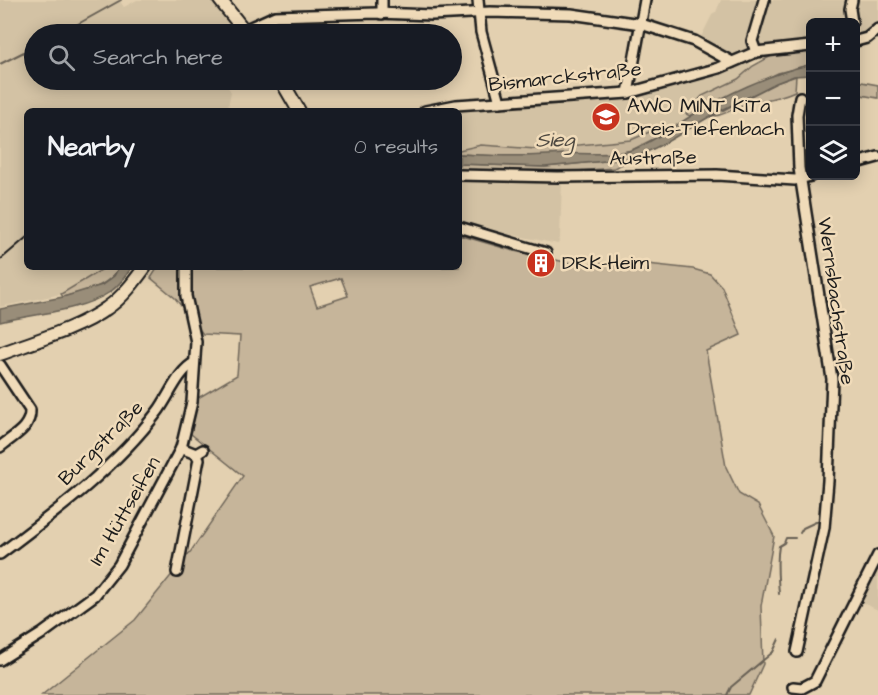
<!DOCTYPE html>
<meta charset="utf-8">
<style>
body{margin:0;font-family:"Architects Daughter",sans-serif;background:#242831;color:#f1f3f6}
.controls{position:absolute;right:18px;top:18px;display:grid;overflow:hidden;border-radius:9px;box-shadow:0 3px 15px #0003}
.controls button{width:54px;height:54px;display:grid;place-items:center;padding:0;border:0;border-bottom:2px solid #363941;background:#171b24;color:#f1f3f6;font:30px sans-serif}
.list{margin:0;padding:0;list-style:none}
h2{display:flex;justify-content:space-between;align-items:center;height:78px;margin:0;padding:0 24px;font-size:26px}
h2 small{font-size:20px;font-weight:400;color:#9ea1a6}
.icon{flex:none;width:33px;height:33px;fill:none;stroke:currentColor;stroke-width:2;stroke-linecap:round;stroke-linejoin:round}
.map{position:relative;flex:none;width:878px;height:695px;overflow:hidden}
.search{position:absolute;background:#171b24;box-shadow:0 3px 15px #0003;left:24px;top:24px;width:438px;height:66px;display:flex;align-items:center;gap:15px;box-sizing:border-box;padding:0 21px;border-radius:33px;color:#9ea1a6;font-size:22px}
.panel{position:absolute;background:#171b24;box-shadow:0 3px 15px #0003;left:24px;top:108px;width:438px;height:162px;border-radius:9px}
.map>svg:first-child{display:block}
</style>
<div class="map">
<svg width="878" height="695" viewBox="0 0 878 695">
<rect width="100%" height="100%" fill="#e3d0b0"/>
<filter id="ink" filterUnits="userSpaceOnUse"><feTurbulence type="fractalNoise" baseFrequency=".0167" numOctaves="2"/><feDisplacementMap in="SourceGraphic" scale="12" xChannelSelector="R" yChannelSelector="G"/><feConvolveMatrix kernelMatrix="1 2 1 2 8 2 1 2 1" color-interpolation-filters="sRGB"/></filter>
<g filter="url(#ink)">
<g fill="#d3c2a4">
<polygon points="0,0 119,0 124,7 137,0 211,0 228,23 214,34 34,34 34,80 224,80 231,92 227,111 27,111 27,267 106,267 61,294 0,307"/>
<polygon points="721,0 878,0 878,37 869,45 856,47 856,22 810,22 810,52 729,55 700,39 713,13 716,12"/>
<polygon points="746,60 753,66 738,79 702,96 687,114 690,116 673,129 656,129 631,140 537,149 481,145 459,150 459,111 454,111 484,106 649,90"/>
<polygon points="459,178 562,181 560,238 558,244 459,224"/>
<polygon points="878,564 878,610 857,600"/>
</g>
<g fill="#c6b59a" stroke="#71685b" stroke-width="1.5" fill-rule="evenodd">
<polygon points="807,52 810,55 810,65 778,73 690,116 686,114 702,96 738,79 753,66 775,54"/>
<path d="M796,76L795,91C777,99 768,99 750,103C735,107 725,116 710,117L776,83Z"/>
<polygon points="856,81 878,85 878,98 856,94"/>
<polygon points="656,129 673,129 632,150 618,153 516,157 459,154 459,150 481,145 537,149 631,140"/>
<polygon points="635,158 614,168 564,172 459,171 459,164 545,167"/>
<path d="M459,235L514,251L579,265L629,262L693,269L710,274L722,287L741,335L706,351L726,467L739,494L758,505L774,536L761,606L763,664L749,695H42L135,620L191,551L243,476L191,434L198,398L237,375L240,336L203,334L175,298L151,278L158,267H459ZM341,278L348,296L317,306L310,287Z"/>
<path d="M106,267H119C108,288 84,291 63,297L61,294Z"/>
</g>
<g fill="#998d79" stroke="#676054" stroke-width="1.5">
<path d="M808,65H810V75L794,76L776,83L714,114L665,143L635,158L545,167L459,164V154C494,156 529,157 564,154C586,152 610,157 632,150C653,142 672,128 691,116C724,95 770,74 808,65Z"/>
<path d="M119,267H132C126,276 119,286 110,292C82,311 34,314 0,322V309L63,297L102,285L114,276Z"/>
</g>
<g fill="none" stroke-linecap="round" stroke-linejoin="round">
<g stroke="#676054" stroke-width="2">
<polyline points="60,34 121,0"/>
<polyline points="0,64 34,47"/>
<polyline points="800,533 803,528 818,521"/>
<path d="M779,594C778,578 776,562 779,546L784,543L786,538H795"/>
<polyline points="727,695 731,687 773,652 779,639"/>
</g>
<g stroke="#1c1c1c" stroke-width="14">
<g id="minor">
<polyline points="478,0 481,32 500,102"/>
<polyline points="382,14 382,0"/>
<polyline points="852,22 850,9 852,0"/>
<polyline points="244,30 275,16 377,13 432,15 490,12 571,14 641,24 694,41 732,62"/>
<polyline points="856,41 867,38 878,29"/>
<polyline points="756,52 752,41 764,0"/>
<polyline points="628,93 645,0"/>
<polyline points="425,111 456,105 628,93 719,68 756,52 810,46"/>
<polyline points="856,163 878,157"/>
<polyline points="459,175 558,177 717,175 795,180 811,176"/>
<polyline points="459,227 546,253"/>
<path d="M0,365L30,410C31,428 13,436 0,447"/>
<polyline points="181,448 196,454 203,450"/>
<path d="M0,554C57,511 115,468 158,411C168,398 179,370 194,363"/>
<polyline points="177,572 199,459 196,454"/>
<polyline points="797,652 824,528 828,481 832,379 799,168 797,115 800,97"/>
<polyline points="0,660 43,633 95,595 119,565 181,448 192,402 196,342 186,296 186,267"/>
<polyline points="793,687 802,688 815,681 878,555"/>
</g>
</g>
<g stroke="#1c1c1c" stroke-width="16">
<g id="tertiary">
<polyline points="220,0 247,34"/>
<polyline points="281,80 299,111"/>
<path d="M0,354C32,342 80,328 107,308C123,297 134,282 145,267"/>
</g>
</g>
<use href="#minor" stroke="#f0dbb9" stroke-width="9"/>
<use href="#tertiary" stroke="#f0dbb9" stroke-width="12"/>
<polyline stroke="#1c1c1c" stroke-width="2" points="0,260 27,237"/>
</g>
</g>
<defs>
<g id="school-disc" transform="scale(1.5)"><circle r="9.5" fill="#c8321e" stroke="#f0dbb9"/><path d="M0-5L7-2L0 1L-7-2ZM-4 1L0 2.5L4 1V4Q0 6-4 4Z" fill="#fff"/></g>
<g id="building-disc" transform="scale(1.5)"><circle r="9.5" fill="#c8321e" stroke="#f0dbb9"/><path d="M-4-6H4V6H1V3H-1V6H-4ZM-2.5-4.3h1.7v1.8h-1.7ZM.8-4.3h1.7v1.8H.8ZM-2.5-1h1.7V.8h-1.7ZM.8-1h1.7V.8H.8Z" fill="#fff"/></g>
</defs>
<g fill-rule="evenodd">
<use href="#school-disc" x="606" y="117"/>
<use href="#building-disc" x="541" y="263"/>
</g>
<g text-anchor="middle" dominant-baseline="central" stroke-width="5" stroke-linejoin="round" paint-order="stroke">
<g font-size="20" fill="#1c1c1c" stroke="#f0dbb9">
<text transform="translate(565 77) rotate(-6)">Bismarckstraße</text>
<text transform="translate(653 158) rotate(-1)">Austraße</text>
<text transform="translate(836 301) rotate(82)">Wernsbachstraße</text>
<text transform="translate(101 443) rotate(-45)">Burgstraße</text>
<text transform="translate(125 511) rotate(-60)">Im Hüttseifen</text>
</g>
<g font-size="20" fill="#1c1c1c" stroke="#f0dbb9" text-anchor="start">
<text x="627" y="106">AWO MINT KiTa<tspan x="627" dy="23">Dreis-Tiefenbach</tspan></text>
<text x="562" y="263">DRK-Heim</text>
</g>
<g font-size="21" font-style="italic" fill="#4e4941" stroke="#f0dbb9">
<text transform="translate(555 140) rotate(-1)">Sieg</text>
</g>
</g>
</svg>
<div class="controls">
<button>+</button>
<button>−</button>
<button><svg class="icon" aria-label="layers" viewBox="0 0 24 24"><path d="M12 4l9 5-9 5-9-5zM3 14l9 5 9-5"/></svg></button>
</div>
<div class="search"><svg class="icon" aria-label="search" viewBox="0 0 24 24"><circle cx="10" cy="10" r="6"/><path d="M15 15l6 6"/></svg>Search here</div>
<section class="panel">
<h2>Nearby<small>0 results</small></h2>
<ul class="list">
</ul>
</section>
</div>
